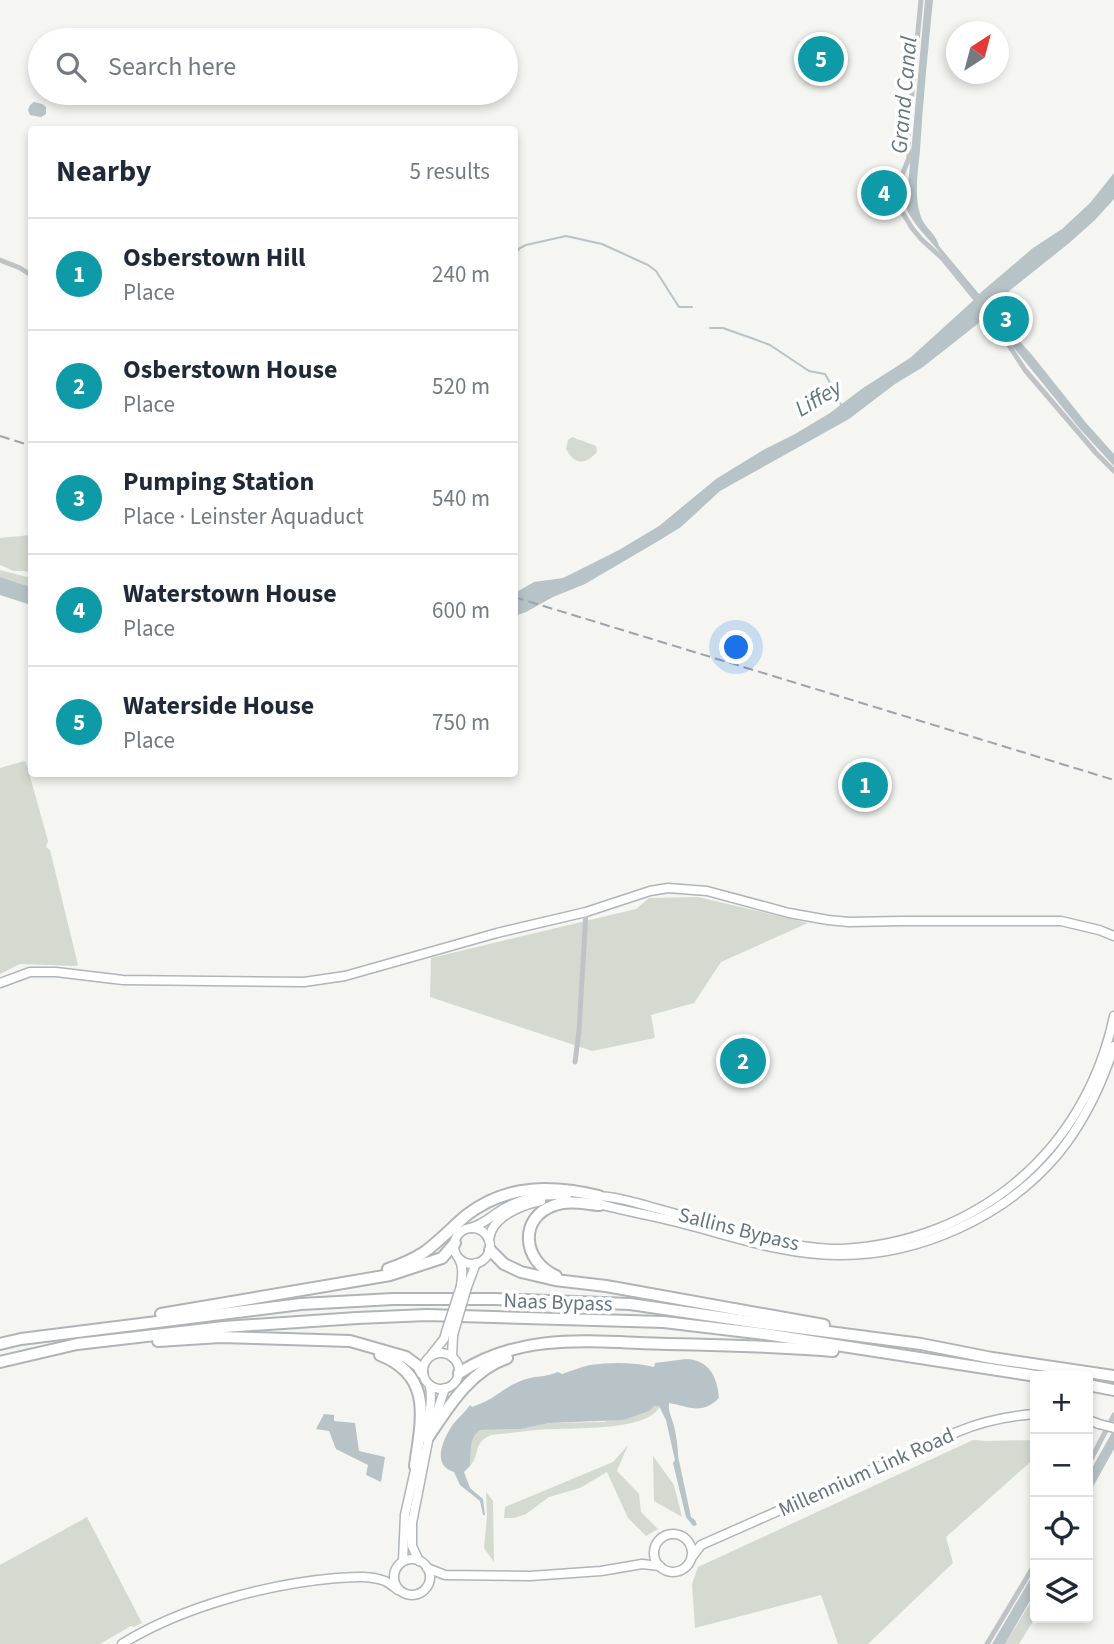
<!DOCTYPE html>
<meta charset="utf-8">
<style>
body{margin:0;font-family:"Source Sans 3",sans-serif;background:#f2f2f3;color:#1f2937}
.controls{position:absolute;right:21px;bottom:21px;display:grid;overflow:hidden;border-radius:7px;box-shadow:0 4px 10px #0003}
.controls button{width:63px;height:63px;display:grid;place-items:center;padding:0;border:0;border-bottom:2px solid #e0e1e3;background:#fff;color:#1f2937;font:35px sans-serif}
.compass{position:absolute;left:946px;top:21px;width:63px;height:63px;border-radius:50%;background:#fff;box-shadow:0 4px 10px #0003;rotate:36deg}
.you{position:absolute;left:737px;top:648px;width:24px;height:24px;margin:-18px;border:5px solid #fff;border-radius:50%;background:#1a73e8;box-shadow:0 0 0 10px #1a73e833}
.badge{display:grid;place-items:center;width:46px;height:46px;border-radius:50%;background:#da4e2d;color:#fff;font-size:23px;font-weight:700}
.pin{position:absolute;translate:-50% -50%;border:4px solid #fff;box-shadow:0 2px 7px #0006}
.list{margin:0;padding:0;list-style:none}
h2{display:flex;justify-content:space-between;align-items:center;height:91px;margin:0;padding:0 28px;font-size:30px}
h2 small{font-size:23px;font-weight:400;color:#747a83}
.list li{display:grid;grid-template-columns:46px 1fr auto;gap:21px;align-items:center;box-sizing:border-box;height:112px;padding:0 28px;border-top:2px solid #e0e1e3}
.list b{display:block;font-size:26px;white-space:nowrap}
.list p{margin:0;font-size:23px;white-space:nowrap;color:#747a83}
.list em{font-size:23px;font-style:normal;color:#747a83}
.icon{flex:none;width:38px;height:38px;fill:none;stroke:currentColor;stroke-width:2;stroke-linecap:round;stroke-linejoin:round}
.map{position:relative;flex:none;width:1114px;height:1644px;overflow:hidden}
.search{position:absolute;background:#fff;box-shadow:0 4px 10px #0003;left:28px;top:28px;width:490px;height:77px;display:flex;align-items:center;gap:18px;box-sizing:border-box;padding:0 24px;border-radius:38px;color:#747a83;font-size:26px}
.panel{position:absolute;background:#fff;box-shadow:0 4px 10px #0003;left:28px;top:126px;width:490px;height:651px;border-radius:7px}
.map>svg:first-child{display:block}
</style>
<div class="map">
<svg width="1114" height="1644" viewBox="0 0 1114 1644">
<rect width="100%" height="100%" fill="#f5f5f2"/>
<g fill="#d5dad1">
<path d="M572,437L596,446L597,452C586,464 575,466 566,449L568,440Z"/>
<polygon points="31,535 31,573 24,571 14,571 0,565 0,538"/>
<polygon points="0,570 27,577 31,574 31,587 0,577"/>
<polygon points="24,761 26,762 48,841 46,847 50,850 78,965 76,966 20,964 0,974 0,768"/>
<polygon points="698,897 808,923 721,962 694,1003 651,1015 655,1038 592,1051 430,997 431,958 636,909 649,898"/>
<path d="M654,1406H660C650,1430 580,1428 557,1429C535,1429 513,1433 491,1435C472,1443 481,1454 470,1466C472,1453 468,1439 480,1430L521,1429L549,1423L604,1422Z"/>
<polygon points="973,1440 987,1441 1035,1440 1035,1458 946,1537 953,1563 868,1644 838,1644 821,1595 695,1628 692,1584 698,1567"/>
<polygon points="628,1445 617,1471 639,1494 641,1512 658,1529 646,1536 628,1518 607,1472 580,1488 549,1497 526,1514 514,1518 504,1518 505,1507 613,1462"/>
<polygon points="653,1456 674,1485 682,1517 654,1501"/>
<polygon points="486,1492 493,1501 494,1562 484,1548 487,1516"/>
<polygon points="87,1517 142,1623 134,1627 131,1626 100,1644 0,1644 0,1565"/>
<polygon points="1035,1595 1035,1618 1019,1644 1005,1644"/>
</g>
<g fill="#b7c3c7">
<path d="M925,0H933C928,50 923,100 920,150C918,171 914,194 920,214C923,227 936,233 939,246L979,294L1033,248L1062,229L1090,203L1114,173V199L1095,220L1068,244L1009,291L1005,301L993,312L1032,355L1087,424L1114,454V466L1080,429L1014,348L989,315L923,367L895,384L849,419L720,491L681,527L660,540L585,584L553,597L526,612L515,616V593L534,582L563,578L619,550L659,526L716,479L765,449L795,434L830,413L863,388L910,358L976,298C963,282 951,265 937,249C926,236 913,224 906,208Z"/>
<polygon points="34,102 42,104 46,107 46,114 41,117 30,115 28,110 30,105"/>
<polygon points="0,577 31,587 31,605 0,595"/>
<path d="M686,1359C709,1360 717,1376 719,1398C701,1416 688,1406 669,1403C668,1412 672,1418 674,1426C676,1435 678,1446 678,1456L691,1517L695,1520L697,1525L693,1526L686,1517L673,1463L675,1460L666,1420L659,1406H654L649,1411L623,1420L549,1423L521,1429L480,1430C468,1439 472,1453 470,1466L464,1472L470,1488L483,1499L485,1515H483L480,1501L460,1485L454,1472C430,1465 444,1437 454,1423C459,1417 465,1412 470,1405L472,1407C479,1404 485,1402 492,1398C502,1391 513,1383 526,1379C537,1376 547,1377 558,1372L562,1374C571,1371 581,1367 590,1365C610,1362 635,1362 654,1367L655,1363Z"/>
<polygon points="324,1414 334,1415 334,1421 355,1423 359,1451 385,1457 381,1482 366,1475 368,1465 336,1449 329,1431 316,1429"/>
<polygon points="1114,1429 1114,1449 1090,1492 1088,1491 1088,1475"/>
<polygon points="1035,1571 1035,1592 1005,1644 992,1644"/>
</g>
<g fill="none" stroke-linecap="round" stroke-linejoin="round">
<g stroke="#b7c3c7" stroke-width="2">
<polyline points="514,255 520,248 526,245 566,236 602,244 648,265 656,271 679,307 692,307"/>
<polyline points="710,328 723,328 754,339 770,345 809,371 825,374 834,390 842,407"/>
</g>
<g stroke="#afb5b9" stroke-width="11">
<g id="secondary">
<polyline points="0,983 30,972 56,972 123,980 304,982 345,976 497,933 586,912 650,891 668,888 707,891 789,913 828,920 849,922 902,921 1061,921 1099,930 1114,936"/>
<path d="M594,1196C613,1196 633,1202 651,1207C673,1213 695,1219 717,1225C738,1231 758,1239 778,1242C799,1246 821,1250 842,1249C978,1242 1086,1150 1114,1016"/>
<path d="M596,1203C626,1212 658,1216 688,1225C738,1238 786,1255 838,1255C920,1256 1006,1216 1058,1154C1083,1123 1102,1084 1114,1046"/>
<path d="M470,1228C483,1225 491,1216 503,1209C522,1198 545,1194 567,1195"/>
<circle cx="472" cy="1246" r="18"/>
<path d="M489,1240C491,1217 521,1205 541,1201"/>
<path d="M459,1259C464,1267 462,1277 461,1286"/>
<polyline points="467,1287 476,1263"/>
<circle cx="441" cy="1371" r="18"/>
<polyline points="432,1354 444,1339 446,1332"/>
<polyline points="452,1357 453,1335"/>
<polyline points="1088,1420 1099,1424"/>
<path d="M423,1438C428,1420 433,1404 430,1386"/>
<circle cx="673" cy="1553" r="19"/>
<path d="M692,1557L701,1545L957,1432C983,1421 1008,1416 1035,1414"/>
<circle cx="412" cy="1577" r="18"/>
<polyline points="403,1561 405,1515 417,1461"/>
<polyline points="419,1561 412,1546 412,1523 429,1436 445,1388"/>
<polyline points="427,1568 445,1575 530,1576 601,1571 642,1564 660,1566"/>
<path d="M122,1644C181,1607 267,1584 337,1578C352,1577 370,1575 385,1581C389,1583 394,1587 398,1590"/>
</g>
</g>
<g stroke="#b0b4b7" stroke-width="14">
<g id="highway">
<polyline points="490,1250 504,1264 521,1272 555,1280 606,1286 824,1325"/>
<path d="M388,1269C400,1265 412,1260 423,1253C439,1242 453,1226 468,1214C508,1184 553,1185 599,1196"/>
<path d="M556,1276C522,1261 518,1217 555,1205C569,1200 586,1204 600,1205"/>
<polyline points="161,1314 390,1275 442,1258 455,1243"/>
<polyline points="158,1341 220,1337 350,1341 406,1357 418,1366 422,1373"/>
<polyline points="0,1344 21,1339 301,1304 393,1299 494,1299 630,1304 760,1323 921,1344 992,1358 1114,1376"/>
<path d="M380,1355C434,1376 421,1421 415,1466"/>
<polyline points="0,1362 77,1344 224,1327 357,1318 427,1315 664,1322 765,1334 1036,1376"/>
<path d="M459,1373C524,1331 593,1342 667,1344C722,1345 778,1346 833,1351"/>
<polyline points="1088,1385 1114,1390"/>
<path d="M429,1436C449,1406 471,1370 507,1358"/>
</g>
</g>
<g stroke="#bfc3c6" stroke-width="5">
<polyline points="921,0 908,134 909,158 902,175 899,193 901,210 912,228 921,239 942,258 991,318 1025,370 1096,453 1114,471"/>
<polyline points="0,260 20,268 31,275"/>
<polyline points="575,1062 579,1031 586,912"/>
<polyline points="1088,1465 1114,1415"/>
<polyline points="987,1644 1035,1564"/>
</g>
<use href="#secondary" stroke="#fff" stroke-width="8"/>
<use href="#highway" stroke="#fff" stroke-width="10"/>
<g stroke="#9ea5aa" stroke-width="2" stroke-dasharray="10 5" stroke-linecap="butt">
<polyline points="0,436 32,446"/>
<polyline points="514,597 1114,780"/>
</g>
<g stroke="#afb5b9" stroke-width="11" stroke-linecap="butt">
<g id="secondary-bridge">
<polyline points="446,1332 461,1286"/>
<polyline points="453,1335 467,1287"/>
<polyline points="1099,1424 1114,1428"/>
</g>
</g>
<use href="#secondary-bridge" stroke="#fff" stroke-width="8"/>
</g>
<g text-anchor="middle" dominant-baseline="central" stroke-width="7" stroke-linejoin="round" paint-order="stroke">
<g font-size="21" fill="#667681" stroke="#fff">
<text transform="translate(739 1229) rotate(14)">Sallins Bypass</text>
<text transform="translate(558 1302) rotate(2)">Naas Bypass</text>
<text transform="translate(866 1472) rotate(-24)">Millennium Link Road</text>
</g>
<g font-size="23" font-style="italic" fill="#62777f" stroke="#fff">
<text transform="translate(904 95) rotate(-85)">Grand Canal</text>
<text transform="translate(818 398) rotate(-31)">Liffey</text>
</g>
</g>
</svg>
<div class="controls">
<button>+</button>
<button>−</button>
<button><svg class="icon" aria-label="locate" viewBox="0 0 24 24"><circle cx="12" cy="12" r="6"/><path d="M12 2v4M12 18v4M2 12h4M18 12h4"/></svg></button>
<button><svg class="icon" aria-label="layers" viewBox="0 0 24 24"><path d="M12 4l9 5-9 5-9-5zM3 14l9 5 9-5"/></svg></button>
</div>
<svg class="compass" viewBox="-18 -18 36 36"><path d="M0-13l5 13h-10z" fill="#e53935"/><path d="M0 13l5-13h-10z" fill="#747a83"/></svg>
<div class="you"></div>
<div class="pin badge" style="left:865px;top:785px;background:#0f9aa8">1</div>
<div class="pin badge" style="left:743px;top:1061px;background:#0f9aa8">2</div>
<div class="pin badge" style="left:1006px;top:319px;background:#0f9aa8">3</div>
<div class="pin badge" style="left:884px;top:193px;background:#0f9aa8">4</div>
<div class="pin badge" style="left:821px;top:59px;background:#0f9aa8">5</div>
<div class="search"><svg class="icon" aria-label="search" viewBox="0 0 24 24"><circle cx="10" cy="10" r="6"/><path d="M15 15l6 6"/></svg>Search here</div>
<section class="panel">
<h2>Nearby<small>5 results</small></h2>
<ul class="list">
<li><span class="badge" style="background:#0f9aa8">1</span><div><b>Osberstown Hill</b><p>Place</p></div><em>240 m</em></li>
<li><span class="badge" style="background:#0f9aa8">2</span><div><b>Osberstown House</b><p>Place</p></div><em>520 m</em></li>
<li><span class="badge" style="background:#0f9aa8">3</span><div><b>Pumping Station</b><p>Place · Leinster Aquaduct</p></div><em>540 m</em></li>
<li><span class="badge" style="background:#0f9aa8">4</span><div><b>Waterstown House</b><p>Place</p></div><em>600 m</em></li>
<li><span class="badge" style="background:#0f9aa8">5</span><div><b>Waterside House</b><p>Place</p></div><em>750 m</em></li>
</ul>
</section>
</div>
